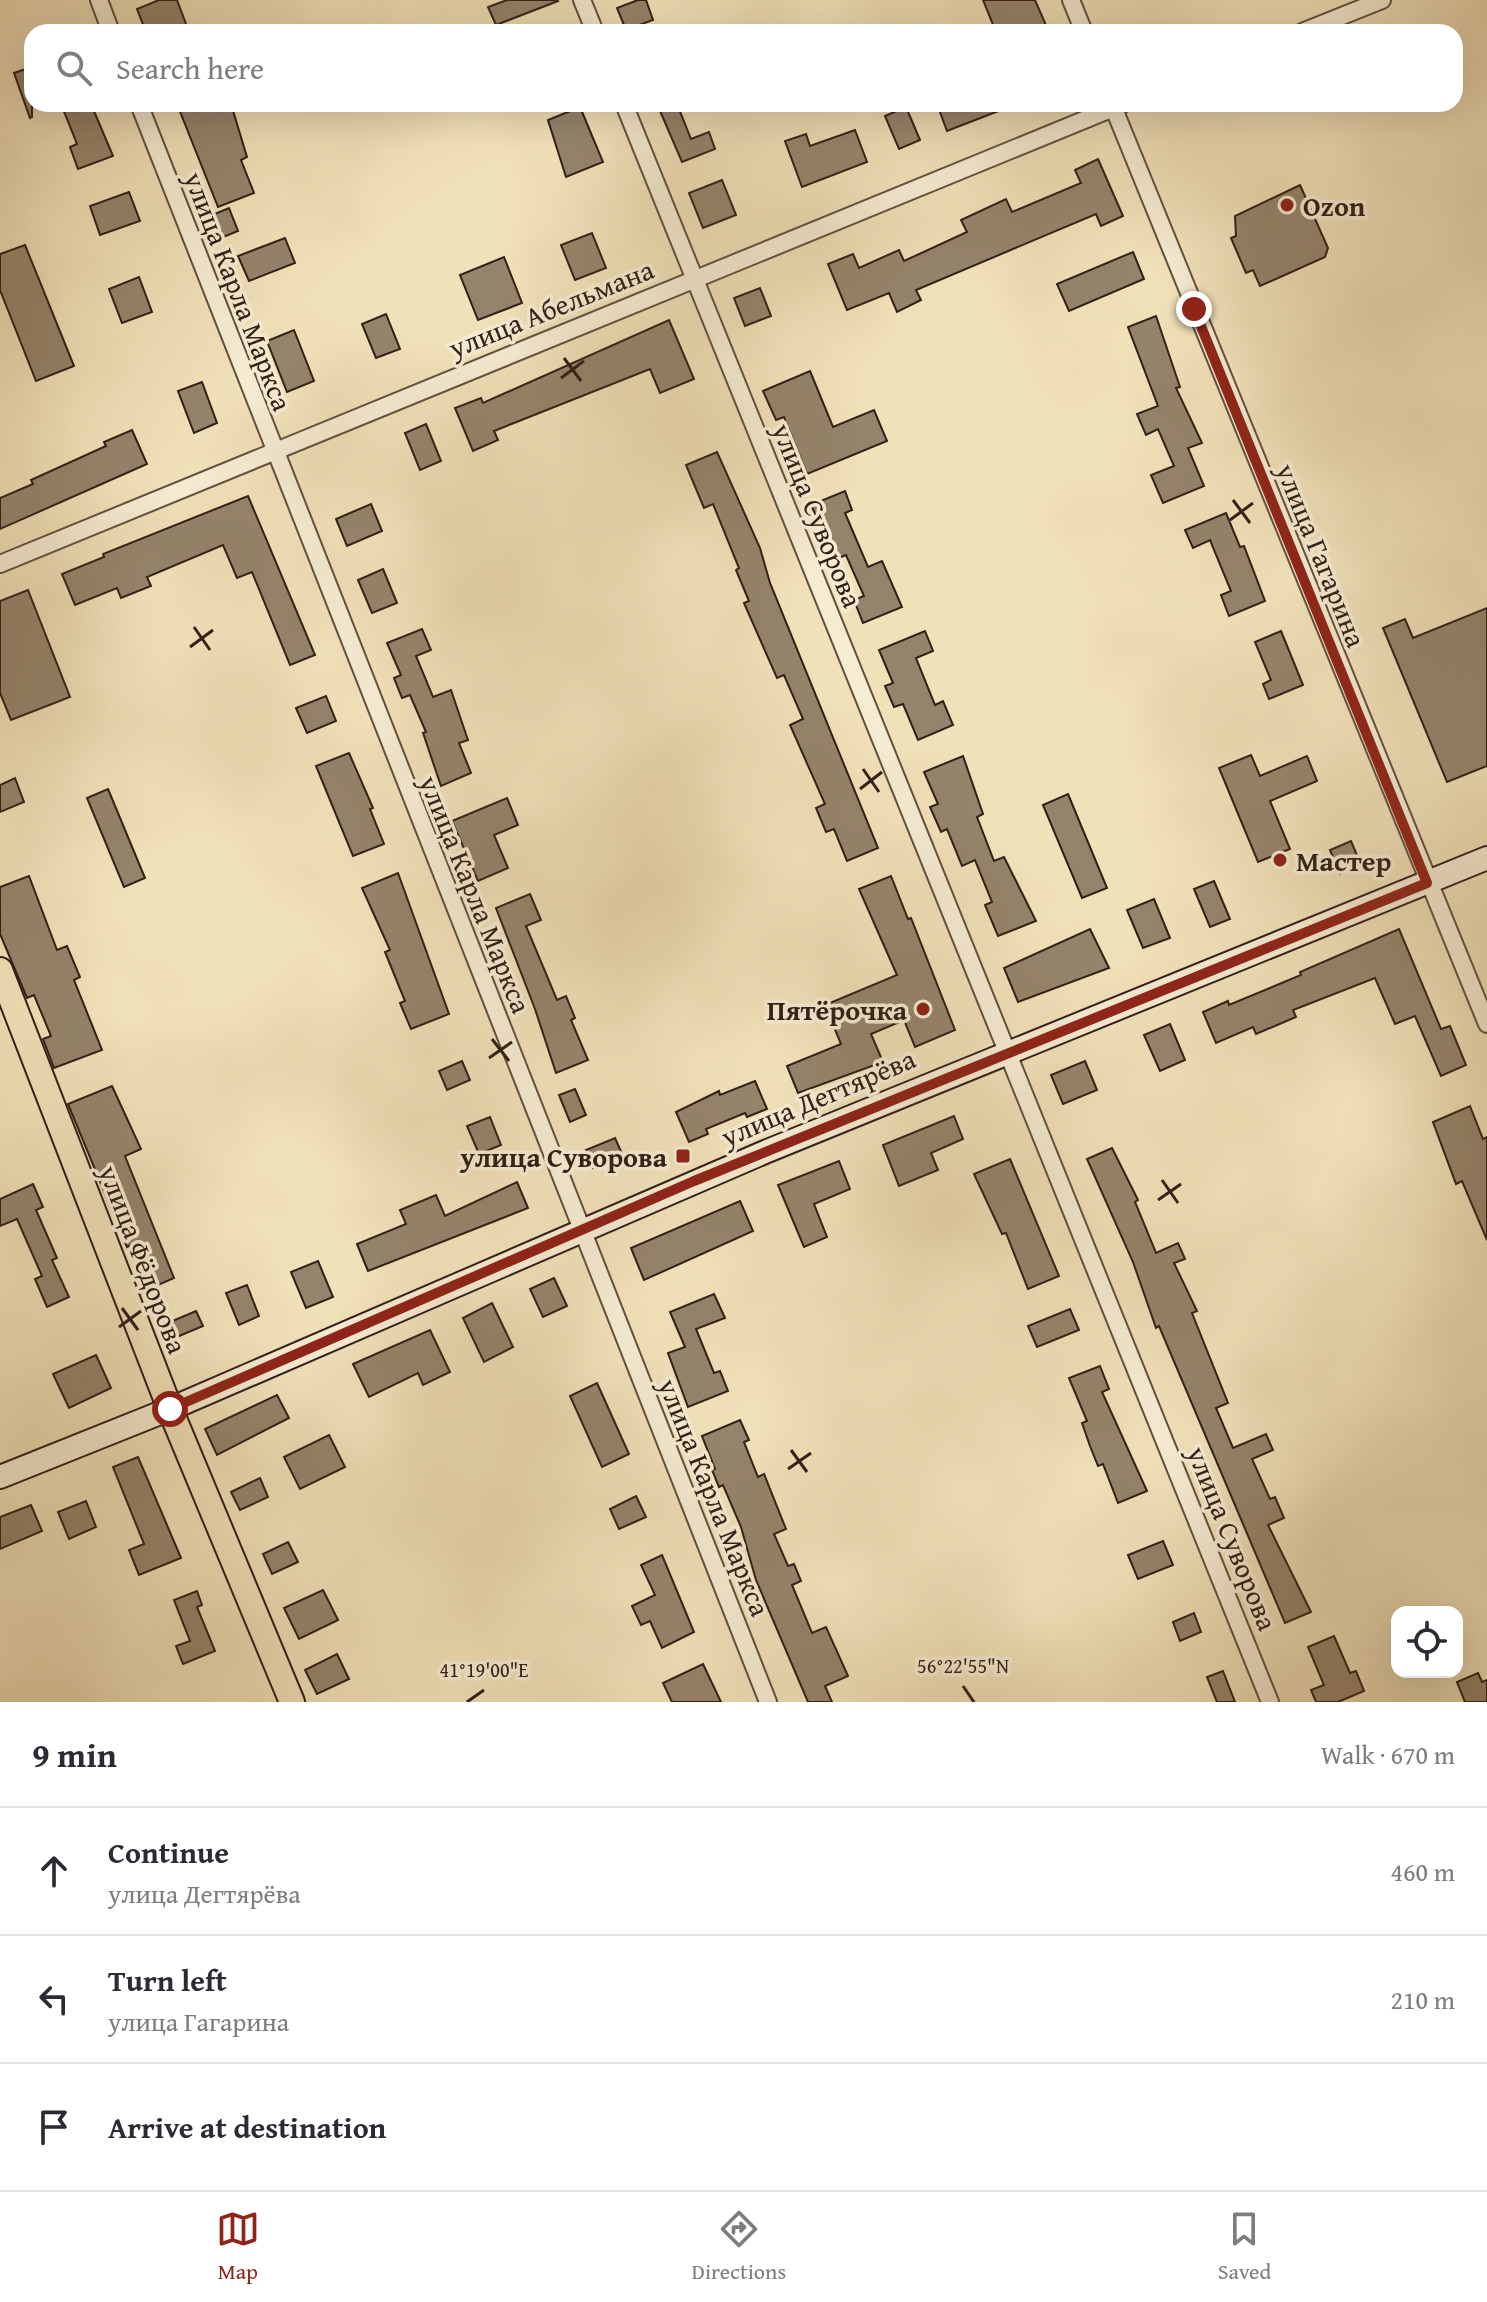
<!DOCTYPE html>
<meta charset="utf-8">
<style>
body{margin:0;font-family:"Gentium Book Plus",serif;background:#f7f7f7;color:#2b2b33}
.controls{position:absolute;right:24px;bottom:24px;display:grid;overflow:hidden;border-radius:16px;box-shadow:0 8px 32px #0002}
.controls button{width:72px;height:72px;display:grid;place-items:center;padding:0;border:0;border-bottom:2px solid #e1e1e2;background:#fff;color:#2b2b33;font:40px sans-serif}
.stop{position:absolute;width:24px;height:24px;margin:-18px;border:6px solid #8f2418;border-radius:50%;background:#fff}
.stop.end{background:#8f2418;border-color:#fff;box-shadow:0 2px 8px #0008}
.list{margin:0;padding:0;list-style:none}
h2{display:flex;justify-content:space-between;align-items:center;height:104px;margin:0;padding:0 32px;font-size:34px}
h2 small{font-size:26px;font-weight:400;color:#7c7c81}
.list li{display:grid;grid-template-columns:52px 1fr auto;gap:24px;align-items:center;box-sizing:border-box;height:128px;padding:0 32px;border-top:2px solid #e1e1e2}
.list b{display:block;font-size:30px;white-space:nowrap}
.list p{margin:0;font-size:26px;white-space:nowrap;color:#7c7c81}
.list em{font-size:26px;font-style:normal;color:#7c7c81}
.icon{flex:none;width:44px;height:44px;fill:none;stroke:currentColor;stroke-width:2;stroke-linecap:round;stroke-linejoin:round}
.map{position:relative;flex:none;width:1487px;height:1702px;overflow:hidden}
.search{position:absolute;background:#fff;box-shadow:0 8px 32px #0002;left:24px;right:24px;top:24px;height:88px;display:flex;align-items:center;gap:20px;box-sizing:border-box;padding:0 28px;border-radius:24px;color:#7c7c81;font-size:30px}
.sheet{height:488px;background:#fff}
nav{display:flex;justify-content:space-around;align-items:center;box-sizing:border-box;height:112px;border-top:2px solid #e1e1e2;background:#fff;font-size:22px;color:#7c7c81}
nav a{display:grid;justify-items:center;gap:4px}
nav .on{color:#8f2418}
.map>svg:first-child{display:block}
</style>
<div class="map">
<svg width="1487" height="1702" viewBox="0 0 1487 1702">
<rect width="100%" height="100%" fill="#f1e1b9"/>
<filter id="stains"><feTurbulence type="fractalNoise" baseFrequency=".0025" numOctaves="4"/><feColorMatrix values="0 0 0 0 .2 0 0 0 0 .09 0 0 0 0 .02 0 0 0 .5 -.17"/></filter>
<radialGradient id="worn" r=".72"><stop offset=".6" stop-color="#630" stop-opacity="0"/><stop offset="1" stop-color="#630" stop-opacity=".3"/></radialGradient>
<g fill="#95846b" stroke="#311f16" stroke-width="2">
<polygon points="159,0 177,0 189,32 146,32 137,9"/>
<polygon points="507,0 557,0 558,1 496,25 488,7"/>
<polygon points="638,0 646,0 653,20 626,30 617,8"/>
<polygon points="983,0 1035,0 1049,32 996,32"/>
<polygon points="32,67 32,117 30,118 14,73"/>
<polygon points="61,104 91,104 113,156 78,169 70,147 77,144"/>
<polygon points="177,104 231,104 247,157 241,160 254,193 218,207"/>
<polygon points="657,104 677,104 691,139 709,132 715,149 682,162"/>
<polygon points="937,104 1014,104 1014,105 947,131"/>
<polygon points="580,107 603,162 566,177 548,120"/>
<polygon points="906,107 920,140 899,149 885,116"/>
<polygon points="855,130 867,162 802,187 785,141 806,134 810,146"/>
<polygon points="1098,159 1123,216 1101,226 1096,214 916,290 921,300 897,312 889,293 847,310 828,264 853,254 859,268 899,250 904,261 967,232 961,220 1006,199 1012,212 1081,183 1075,170"/>
<polygon points="722,180 736,215 703,228 689,193"/>
<polygon points="1300,185 1328,248 1325,257 1260,286 1253,270 1246,273 1231,238 1236,236 1235,216"/>
<polygon points="129,192 140,221 100,235 90,206"/>
<polygon points="229,208 238,231 221,238 212,215"/>
<polygon points="592,233 606,268 575,280 561,245"/>
<polygon points="285,238 295,263 249,281 238,256"/>
<polygon points="25,245 74,366 36,381 0,290 0,254"/>
<polygon points="1133,252 1144,279 1069,311 1057,284"/>
<polygon points="504,257 522,303 478,320 460,275"/>
<polygon points="139,277 152,312 122,323 109,289"/>
<polygon points="760,288 771,316 745,326 734,298"/>
<polygon points="386,314 400,349 376,358 362,324"/>
<polygon points="1156,316 1180,387 1176,388 1202,443 1188,448 1204,486 1163,503 1151,475 1174,466 1158,429 1146,435 1137,414 1158,406 1128,327"/>
<polygon points="669,320 694,379 660,393 650,369 494,431 498,440 473,451 455,408 481,398 483,403"/>
<polygon points="294,330 314,381 287,392 267,341"/>
<polygon points="810,371 833,427 874,410 887,441 807,474 784,417 776,420 763,391"/>
<polygon points="202,382 217,423 194,433 178,391"/>
<polygon points="426,424 441,461 420,470 405,433"/>
<polygon points="132,430 147,464 0,529 0,498 33,484 31,480 106,446 104,442"/>
<polygon points="717,452 760,548 770,583 878,848 847,861 834,829 826,832 816,808 825,804 790,725 803,719 784,675 777,678 744,603 749,601 736,570 739,568 713,504 704,508 686,465"/>
<polygon points="845,491 852,510 845,513 868,567 882,561 902,607 863,623 854,600 864,596 846,555 836,559 811,505"/>
<polygon points="248,496 315,655 290,665 252,572 237,578 223,545 147,577 151,586 121,598 117,588 75,605 62,574 104,557 103,554"/>
<polygon points="371,504 382,531 347,546 336,519"/>
<polygon points="1226,513 1240,547 1244,546 1265,601 1229,616 1221,595 1231,591 1210,540 1193,548 1185,530"/>
<polygon points="383,569 397,603 372,613 358,580"/>
<polygon points="28,590 70,697 11,720 0,693 0,601"/>
<polygon points="1487,608 1487,766 1447,782 1383,628 1405,619 1413,638"/>
<polygon points="422,629 431,650 416,656 433,697 451,690 468,740 459,743 471,773 441,786 423,733 426,732 410,695 402,698 394,678 401,675 387,643"/>
<polygon points="925,631 933,651 916,658 935,705 943,701 953,725 918,740 903,704 894,707 885,686 893,683 879,650"/>
<polygon points="1281,631 1303,685 1269,699 1263,684 1271,680 1255,642"/>
<polygon points="326,696 336,721 307,733 296,708"/>
<polygon points="349,753 373,808 370,809 384,844 353,856 316,766"/>
<polygon points="1251,755 1260,776 1307,756 1317,781 1270,801 1290,849 1258,862 1219,768"/>
<polygon points="963,756 983,814 977,817 994,861 1004,857 1036,921 998,936 985,905 992,902 975,860 962,866 947,829 941,832 930,807 938,804 924,772"/>
<polygon points="15,778 24,802 0,812 0,785"/>
<polygon points="108,789 145,878 124,887 87,798"/>
<polygon points="1068,794 1107,888 1082,898 1043,805"/>
<polygon points="507,798 518,825 494,835 508,868 478,881 452,821"/>
<polygon points="1351,841 1361,865 1340,874 1330,850"/>
<polygon points="398,873 449,1014 411,1029 400,1003 405,1001 385,952 390,950 362,888"/>
<polygon points="29,876 57,950 67,946 80,977 74,980 102,1050 54,1068 43,1039 51,1036 34,995 27,998 0,934 0,887"/>
<polygon points="891,876 908,919 911,918 955,1030 915,1047 904,1020 871,1034 883,1062 798,1093 787,1066 841,1044 825,1005 897,975 859,889"/>
<polygon points="1214,881 1230,919 1210,927 1194,889"/>
<polygon points="530,894 541,920 526,926 557,1000 566,996 575,1018 571,1020 588,1060 556,1073 535,1009 496,908"/>
<polygon points="1154,899 1170,938 1143,948 1127,910"/>
<polygon points="1090,929 1109,968 1018,1002 1004,968"/>
<polygon points="1399,929 1441,1029 1450,1026 1466,1065 1441,1076 1415,1016 1395,1024 1375,978 1293,1010 1296,1017 1256,1034 1253,1027 1216,1043 1203,1012 1228,1001 1229,1005 1301,975 1300,972"/>
<polygon points="1170,1024 1185,1060 1160,1071 1144,1035"/>
<polygon points="462,1061 470,1080 447,1090 439,1071"/>
<polygon points="1085,1061 1097,1090 1063,1104 1051,1075"/>
<polygon points="755,1081 767,1109 747,1117 745,1113 706,1129 708,1134 689,1142 676,1112 719,1091 720,1095"/>
<polygon points="112,1086 141,1149 125,1156 174,1278 149,1289 131,1245 127,1247 68,1104"/>
<polygon points="575,1089 586,1115 570,1122 559,1095"/>
<polygon points="1470,1106 1483,1139 1487,1137 1487,1240 1462,1181 1456,1184 1433,1122"/>
<polygon points="954,1116 963,1139 931,1153 938,1170 899,1186 883,1145"/>
<polygon points="490,1117 501,1145 479,1154 467,1126"/>
<polygon points="615,1138 623,1156 593,1168 586,1150"/>
<polygon points="1112,1148 1138,1200 1135,1202 1156,1253 1178,1243 1185,1259 1174,1263 1197,1311 1192,1313 1228,1403 1216,1408 1233,1448 1266,1434 1273,1450 1252,1459 1270,1499 1275,1497 1284,1518 1268,1525 1311,1612 1285,1623 1159,1326 1156,1328 1133,1262 1087,1159"/>
<polygon points="1010,1159 1059,1276 1028,1289 1006,1233 1002,1234 974,1174"/>
<polygon points="839,1161 850,1189 814,1204 827,1237 804,1247 778,1185"/>
<polygon points="517,1182 528,1208 368,1271 357,1244 406,1224 400,1210 436,1195 445,1216"/>
<polygon points="33,1184 43,1207 36,1210 57,1258 52,1260 69,1297 47,1307 35,1279 42,1276 17,1219 0,1226 0,1199"/>
<polygon points="740,1201 753,1231 644,1280 631,1248"/>
<polygon points="318,1261 333,1297 306,1308 291,1272"/>
<polygon points="554,1278 567,1306 543,1317 530,1289"/>
<polygon points="247,1285 259,1316 239,1325 226,1293"/>
<polygon points="714,1294 725,1318 696,1329 714,1373 720,1371 728,1391 688,1407 668,1353 685,1347 670,1312"/>
<polygon points="492,1303 513,1347 484,1362 463,1318"/>
<polygon points="1070,1309 1079,1330 1037,1347 1028,1326"/>
<polygon points="196,1311 203,1326 177,1337 170,1322"/>
<polygon points="430,1330 450,1372 423,1385 418,1373 369,1397 353,1364"/>
<polygon points="96,1355 111,1388 69,1408 53,1374"/>
<polygon points="1100,1366 1109,1389 1102,1392 1147,1491 1118,1503 1103,1464 1098,1466 1090,1446 1082,1423 1087,1421 1069,1378"/>
<polygon points="597,1383 629,1454 602,1467 570,1396"/>
<polygon points="277,1395 289,1418 217,1455 205,1429"/>
<polygon points="740,1420 749,1440 744,1442 758,1477 764,1474 786,1529 774,1534 788,1566 794,1564 801,1581 792,1585 812,1633 826,1627 848,1676 825,1686 832,1702 808,1702 756,1580 741,1527 723,1485 719,1487 712,1470 715,1469 702,1436"/>
<polygon points="329,1435 345,1467 300,1489 284,1457"/>
<polygon points="138,1457 181,1558 139,1575 129,1550 144,1544 113,1467"/>
<polygon points="260,1478 268,1497 240,1510 231,1492"/>
<polygon points="636,1496 646,1517 619,1529 610,1509"/>
<polygon points="86,1501 96,1527 69,1539 58,1512"/>
<polygon points="31,1505 42,1531 0,1549 0,1517"/>
<polygon points="1163,1541 1173,1565 1138,1579 1128,1555"/>
<polygon points="288,1542 298,1562 272,1574 263,1554"/>
<polygon points="662,1555 694,1632 662,1648 650,1621 641,1625 632,1606 655,1595 641,1565"/>
<polygon points="323,1590 338,1620 299,1639 284,1608"/>
<polygon points="197,1591 202,1605 197,1607 215,1651 183,1664 176,1646 190,1641 174,1600"/>
<polygon points="1194,1613 1201,1632 1180,1641 1173,1622"/>
<polygon points="1334,1636 1350,1673 1356,1671 1364,1691 1338,1702 1316,1702 1311,1690 1324,1685 1308,1647"/>
<polygon points="337,1654 349,1679 317,1694 305,1670"/>
<polygon points="703,1664 721,1702 672,1702 663,1683"/>
<polygon points="1223,1671 1235,1702 1217,1702 1207,1677"/>
<polygon points="1478,1673 1482,1682 1487,1680 1487,1702 1465,1702 1457,1682"/>
</g>
<g fill="none" stroke-linecap="round" stroke-linejoin="round">
<g stroke="#61503f" stroke-width="20">
<g id="minor">
<polyline points="99,0 111,32"/>
<polyline points="582,0 595,32"/>
<polyline points="1071,0 1084,32"/>
<polyline points="1302,32 1382,0"/>
<polyline points="139,104 768,1702"/>
<polyline points="624,104 1270,1702"/>
<polyline points="1112,104 1487,1024"/>
<polyline points="0,564 1123,104"/>
</g>
</g>
<g stroke="#311f16" stroke-width="26">
<polyline id="secondary" points="0,1477 170,1409 765,1152 1487,858"/>
</g>
<g stroke="#311f16" stroke-width="28">
<polyline id="primary" points="0,970 170,1409 292,1702"/>
</g>
<use href="#minor" stroke="#f6ecd2" stroke-width="16"/>
<use href="#secondary" stroke="#f6ecd2" stroke-width="22"/>
<use href="#primary" stroke="#f1e1b9" stroke-width="24"/>
</g>
<g fill="none" stroke-linecap="round" stroke-linejoin="round">
<polyline stroke="#8f2418" stroke-width="10" points="170,1409 694,1181 1427,883 1194,309"/>
</g>
<path fill="none" stroke="#311f16" stroke-width="3" d="M564,358L581,381M561,378L584,361M1233,500L1250,523M1230,520L1253,503M194,627L210,650M190,647L213,630M863,769L879,792M860,789L882,772M492,1039L509,1061M489,1058L512,1042M1162,1180L1178,1203M1158,1200L1181,1184M122,1308L138,1330M119,1327L141,1311M791,1450L807,1472M788,1469L811,1453M963,1686L974,1702M467,1702L484,1690"/>
<g fill="#8f2418" stroke="#f6ecd2" stroke-width="3">
<circle cx="1287" cy="205" r="8"/>
<circle cx="1280" cy="860" r="8"/>
<circle cx="923" cy="1009" r="8"/>
<rect x="675" y="1148" width="16" height="16" rx="4"/>
</g>
<g text-anchor="middle" dominant-baseline="central" stroke-width="7" stroke-linejoin="round" paint-order="stroke">
<g font-size="28" font-weight="bold" fill="#311f16" stroke="#f6ecd2" text-anchor="start">
<text x="1303" y="205">Ozon</text>
<text x="1296" y="860">Мастер</text>
<text x="907" y="1009" text-anchor="end">Пятёрочка</text>
<text x="667" y="1156" text-anchor="end">улица Суворова</text>
</g>
<g font-size="28" fill="#311f16" stroke="#f6ecd2">
<text transform="translate(239 291) rotate(69)">улица Карла Маркса</text>
<text transform="translate(551 308) rotate(-22)">улица Абельмана</text>
<text transform="translate(818 515) rotate(68)">улица Суворова</text>
<text transform="translate(1322 555) rotate(68)">улица Гагарина</text>
<text transform="translate(476 894) rotate(68)">улица Карла Маркса</text>
<text transform="translate(818 1097) rotate(-23)">улица Дегтярёва</text>
<text transform="translate(144 1259) rotate(69)">улица Фёдорова</text>
<text transform="translate(715 1497) rotate(68)">улица Карла Маркса</text>
<text transform="translate(1233 1538) rotate(68)">улица Суворова</text>
</g>
</g>
<g font-size="20" text-anchor="middle" fill="#311f16" stroke="#f6ecd2" stroke-width="7" stroke-linejoin="round" paint-order="stroke">
<text x="963" y="1673">56°22'55"N</text>
<text x="484" y="1677">41°19'00"E</text>
</g>
<rect width="100%" height="100%" filter="url(#stains)"/>
<rect width="100%" height="100%" fill="url(#worn)"/>
</svg>
<div class="controls">
<button><svg class="icon" aria-label="locate" viewBox="0 0 24 24"><circle cx="12" cy="12" r="6"/><path d="M12 2v4M12 18v4M2 12h4M18 12h4"/></svg></button>
</div>
<div class="stop" style="left:170px;top:1409px"></div>
<div class="stop end" style="left:1194px;top:309px"></div>
<div class="search"><svg class="icon" aria-label="search" viewBox="0 0 24 24"><circle cx="10" cy="10" r="6"/><path d="M15 15l6 6"/></svg>Search here</div>
</div>
<section class="sheet">
<h2>9 min<small>Walk · 670 m</small></h2>
<ul class="list">
<li><svg class="icon" aria-label="ahead" viewBox="0 0 24 24"><path d="M12 20V5M6 11l6-6 6 6"/></svg><div><b>Continue</b><p>улица Дегтярёва</p></div><em>460 m</em></li>
<li><svg class="icon" aria-label="left" viewBox="0 0 24 24"><path d="M17 20v-9H6M10 6l-5 5 5 5"/></svg><div><b>Turn left</b><p>улица Гагарина</p></div><em>210 m</em></li>
<li><svg class="icon" aria-label="arrive" viewBox="0 0 24 24"><path d="M6 21V4h12l-3 4 3 4H6"/></svg><div><b>Arrive at destination</b></div></li>
</ul>
</section>
<nav>
<a class="on"><svg class="icon" aria-label="map" viewBox="0 0 24 24"><path d="M3 6l6-2 6 2 6-2v14l-6 2-6-2-6 2zM9 4v14M15 6v14"/></svg>Map</a>
<a><svg class="icon" aria-label="directions" viewBox="0 0 24 24"><path d="M12 3l9 9-9 9-9-9zM9 14v-3h6M13 9l2 2-2 2"/></svg>Directions</a>
<a><svg class="icon" aria-label="saved" viewBox="0 0 24 24"><path d="M7 4h10v16l-5-4-5 4z"/></svg>Saved</a>
</nav>
